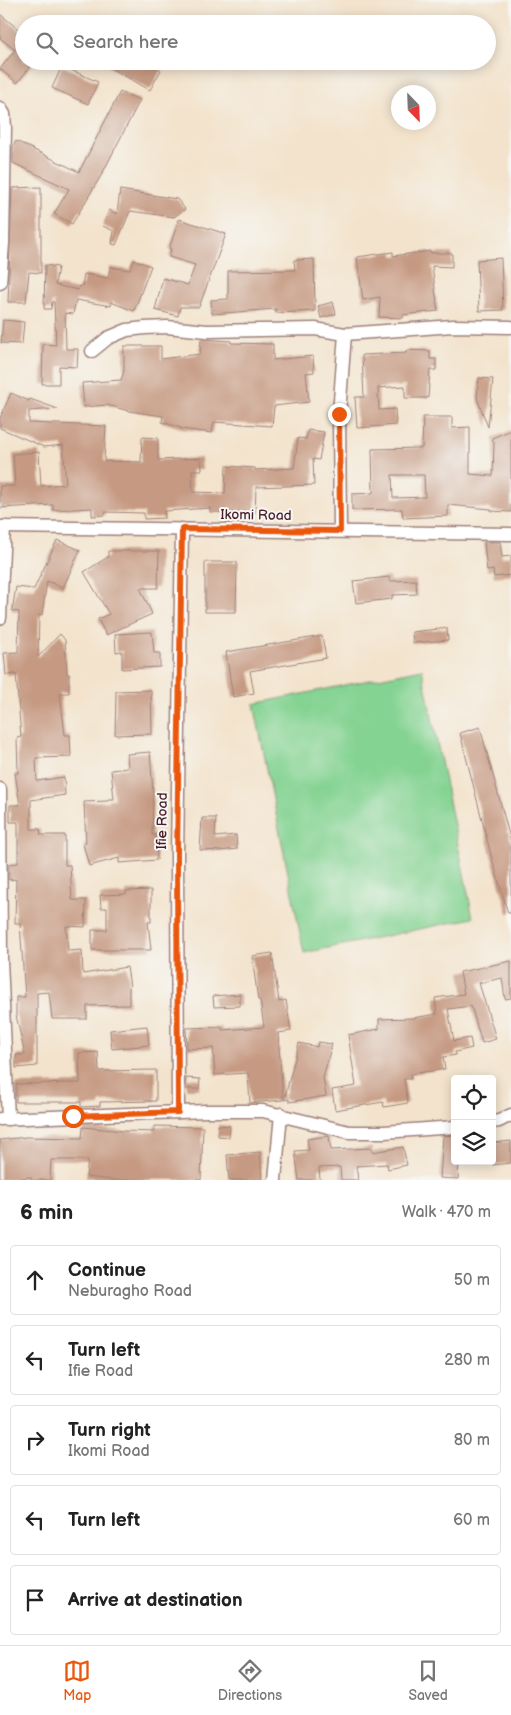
<!DOCTYPE html>
<meta charset="utf-8">
<style>
body{margin:0;font-family:"Balsamiq Sans",sans-serif;background:#f6f6f6;color:#222}
.controls{position:absolute;right:15px;bottom:15px;display:grid;overflow:hidden;border-radius:5px;box-shadow:0 2px 12px #0003}
.controls button{width:45px;height:45px;display:grid;place-items:center;padding:0;border:0;border-bottom:1px solid #e0e0e0;background:#fff;color:#222;font:25px sans-serif}
.compass{position:absolute;left:391px;top:85px;width:45px;height:45px;border-radius:50%;background:#fff;box-shadow:0 2px 12px #0003;rotate:157deg}
.stop{position:absolute;width:15px;height:15px;margin:-11px;border:4px solid #ea580c;border-radius:50%;background:#fff}
.stop.end{background:#ea580c;border-color:#fff;box-shadow:0 1px 5px #0008}
.list{margin:0;padding:0;list-style:none}
h2{display:flex;justify-content:space-between;align-items:center;height:65px;margin:0;padding:0 20px;font-size:21px}
h2 small{font-size:16px;font-weight:400;color:#767676}
.list li{display:grid;grid-template-columns:32px 1fr auto;gap:15px;align-items:center;box-sizing:border-box;height:70px;margin:0 10px 10px;padding:0 10px;border:1px solid #e0e0e0;border-radius:5px}
.list b{display:block;font-size:19px;white-space:nowrap}
.list p{margin:0;font-size:16px;white-space:nowrap;color:#767676}
.list em{font-size:16px;font-style:normal;color:#767676}
.icon{flex:none;width:28px;height:28px;fill:none;stroke:currentColor;stroke-width:2;stroke-linecap:round;stroke-linejoin:round}
.map{position:relative;flex:none;width:511px;height:1180px;overflow:hidden}
.search{position:absolute;background:#fff;box-shadow:0 2px 12px #0003;left:15px;right:15px;top:15px;height:55px;display:flex;align-items:center;gap:12px;box-sizing:border-box;padding:0 18px;border-radius:28px;color:#767676;font-size:19px}
.sheet{height:465px;background:#fff}
nav{display:flex;justify-content:space-around;align-items:center;box-sizing:border-box;height:70px;border-top:1px solid #e0e0e0;background:#fff;font-size:14px;color:#767676}
nav a{display:grid;justify-items:center;gap:2px}
nav .on{color:#ea580c}
.map>svg:first-child{display:block}
</style>
<div class="map">
<svg width="511" height="1180" viewBox="0 0 511 1180">
<rect width="100%" height="100%" fill="#f6f6f2"/>
<filter id="ink" filterUnits="userSpaceOnUse"><feTurbulence type="fractalNoise" baseFrequency=".02" numOctaves="2"/><feDisplacementMap in="SourceGraphic" scale="10" xChannelSelector="R" yChannelSelector="G"/><feConvolveMatrix kernelMatrix="1 2 1 2 8 2 1 2 1" color-interpolation-filters="sRGB"/></filter>
<filter id="wash" filterUnits="userSpaceOnUse"><feTurbulence type="fractalNoise" baseFrequency=".0096" numOctaves="4" result="noise"/><feDisplacementMap in="SourceGraphic" scale="20" xChannelSelector="R" yChannelSelector="G"/><feGaussianBlur stdDeviation="1.12" result="paint"/><feColorMatrix in="noise" values="0 0 0 0 0 0 0 0 0 0 0 0 0 0 0 0 0 1.4 0 .05"/><feComposite in="paint" operator="in"/></filter>
<g filter="url(#wash)">
<rect width="100%" height="100%" fill="#f3e3cc"/>
<polygon fill="#84d392" stroke="#67795e" points="422,669 473,918 304,953 254,704"/>
<g id="blocks">
<g fill="#c69a82" fill-rule="evenodd">
<polygon points="0,14 24,34 24,61 35,61 17,83 0,69 15,50 0,38"/>
<polygon points="98,61 145,61 161,70 150,90"/>
<polygon points="62,66 98,82 88,104 52,88"/>
<polygon points="120,92 140,100 102,174 72,224 54,214 69,189 13,163 13,147 16,141 79,172"/>
<polygon points="41,187 41,273 29,272 26,302 8,302 12,188"/>
<polygon points="120,190 177,199 185,209 174,217 130,211 116,245 112,244 114,231 103,226 109,210 117,214"/>
<polygon points="179,219 226,234 199,307 180,307 178,316 155,310 163,278 188,285 195,265 169,257 171,249 169,249"/>
<polygon points="430,251 431,253 452,253 452,267 432,266 438,311 403,315 403,318 379,317 380,297 363,300 357,257 393,252 393,256"/>
<polygon points="501,258 503,310 479,311 477,260"/>
<polygon points="314,259 315,311 276,313 276,309 212,314 211,300 228,299 228,271 295,270 294,260"/>
<polygon points="134,260 151,266 134,311 111,302 111,306 76,300 73,314 65,313 66,349 78,349 77,367 59,366 59,384 42,384 43,344 56,345 54,302 52,302 51,309 44,309 45,265 58,267 55,285 78,290 79,286 82,286 84,274 108,278 110,267 130,270"/>
<polygon points="333,302 336,314 321,318 318,306"/>
<polygon points="3,320 24,322 22,344 1,343"/>
<polygon points="201,339 231,341 231,343 273,344 273,360 313,356 314,372 306,373 309,402 274,406 272,426 214,422 212,433 181,429 181,428 162,422 163,416 129,411 107,405 84,407 82,383 121,380 124,371 124,346 161,346 161,359 200,354"/>
<polygon points="407,350 430,351 430,359 436,359 436,370 430,370 428,398 405,398 405,386 378,388 379,410 395,409 396,425 357,428 355,397 364,397 362,355 406,353"/>
<polygon points="479,378 493,379 488,427 477,398"/>
<polygon points="11,393 29,401 30,399 58,409 29,411 29,423 106,426 104,461 141,462 142,437 158,438 158,460 201,458 202,470 192,470 193,492 225,493 226,466 255,468 255,470 294,468 298,438 306,439 308,430 324,432 319,460 313,459 314,485 256,487 255,513 210,512 210,508 164,511 165,518 144,519 144,513 105,512 105,515 92,516 92,508 53,510 53,505 0,508 0,486 15,486 13,454 39,452 41,486 66,484 63,445 44,447 0,428 0,418"/>
<path d="M423,417H452V428L470,427V474L493,476L494,443L492,438L511,430V512L491,511V509L448,505V516L403,518L402,509L352,510V494L373,493L372,449L422,448ZM392,475H424L425,497L393,498Z"/>
<polygon points="57,540 80,550 63,588 47,581 42,615 39,615 38,657 60,634 65,640 67,674 69,674 69,693 60,693 65,735 70,735 71,757 36,758 37,781 64,777 65,795 31,800 31,829 40,829 41,835 65,835 65,865 70,865 72,900 86,900 85,927 66,926 68,951 82,950 83,974 127,967 130,987 129,987 129,1005 87,1006 87,1019 52,1019 49,992 37,993 37,1066 16,1068 16,1055 25,1055 16,1015 16,997 25,997 20,923 15,923 16,879 9,880 9,864 18,863 18,822 10,822 10,805 20,805 15,773 18,773 17,738 21,737 16,674 6,675 4,653 18,652 19,612 12,611 16,587 34,589"/>
<polygon points="484,542 500,542 502,557 511,556 511,575 494,577 493,570 487,571"/>
<polygon points="108,551 159,551 158,588 140,588 152,614 106,635 98,619 109,614 84,572 108,557"/>
<polygon points="205,562 237,562 236,612 205,612"/>
<polygon points="389,577 390,581 416,580 417,594 392,595 392,599 356,603 353,581"/>
<polygon points="447,628 448,640 413,643 412,632"/>
<polygon points="152,632 154,653 160,653 160,667 122,669 122,651 116,652 115,634"/>
<polygon points="322,636 326,658 250,671 254,693 233,697 226,652"/>
<polygon points="151,690 152,734 115,735 116,691"/>
<polygon points="480,727 511,842 511,913 508,913 491,855 460,733"/>
<polygon points="150,752 153,793 152,835 156,835 157,860 119,863 119,858 89,866 83,844 86,843 84,802 108,801 108,799 114,799 111,770 128,768 127,754"/>
<polygon points="202,818 216,818 215,837 236,835 237,849 220,851 200,850"/>
<polygon points="151,890 151,922 148,922 151,950 92,950 92,930 107,930 107,908 101,908 100,895 126,894 126,891"/>
<polygon points="272,953 279,1002 286,1000 291,1031 278,1033 283,1100 250,1103 248,1073 215,1075 213,1048 187,1049 186,1028 222,1027 222,1030 264,1027 260,1000 258,1000 252,956"/>
<polygon points="511,961 511,998 505,999 502,978 479,983 496,1039 482,1043 471,1006 448,1009 454,1041 470,1038 472,1048 455,1052 456,1055 443,1057 445,1069 411,1074 411,1079 404,1079 408,1103 384,1107 383,1102 335,1110 332,1090 356,1086 348,1035 379,1029 379,1019 413,1018 437,1014 435,998 464,994 460,972"/>
<polygon points="240,994 240,1006 214,1007 213,996"/>
<polygon points="147,1026 149,1045 112,1049 110,1030"/>
<polygon points="318,1042 332,1044 323,1078 326,1096 289,1102 289,1099 284,1100 299,1043 317,1047"/>
<polygon points="98,1052 99,1071 156,1070 156,1101 100,1102 100,1106 81,1107 81,1102 16,1102 16,1084 80,1083 79,1053"/>
<polygon points="186,1078 200,1079 199,1089 186,1089"/>
<polygon points="218,1125 230,1126 229,1137 218,1136"/>
<polygon points="154,1126 203,1127 201,1180 112,1180 86,1177 88,1160 51,1160 50,1180 31,1180 31,1177 0,1180 0,1140 26,1137 82,1138 83,1127 123,1131 154,1132"/>
<polygon points="455,1135 455,1161 459,1161 458,1179 440,1178 443,1136"/>
<polygon points="329,1136 331,1150 372,1148 372,1152 403,1147 407,1165 388,1169 387,1164 356,1166 358,1180 341,1180 340,1167 319,1168 320,1180 299,1180 295,1151 309,1150 307,1139"/>
<polygon points="511,1141 511,1163 492,1165 492,1143"/>
<polygon points="260,1152 262,1180 229,1180 227,1155"/>
</g>
</g>
</g>
<g filter="url(#ink)">
<use href="#blocks" fill-opacity="0" stroke="#9e817c" stroke-width="1"/>
<g fill="none" stroke-linecap="round" stroke-linejoin="round">
<g stroke="#9e817c" stroke-width="15">
<g id="street">
<polyline points="0,108 4,114 5,128 3,243 0,283"/>
<polyline points="92,351 108,338 127,330 145,328 167,327 207,331 315,329 345,334 453,326 511,327"/>
<polyline points="0,527 511,534"/>
<polyline points="340,531 339,414 345,334"/>
<polyline points="0,618 4,527"/>
<polyline points="0,789 1,960 8,1119"/>
<polyline points="178,1112 177,855 182,529"/>
<polyline points="0,1119 206,1111 263,1111 349,1132 384,1132 455,1127"/>
<polyline points="492,1122 499,1121 511,1115"/>
<polyline points="275,1180 281,1114"/>
</g>
</g>
<use href="#street" stroke="#fff" stroke-width="12"/>
</g>
</g>
<g fill="none" stroke-linecap="round" stroke-linejoin="round" filter="url(#ink)">
<polyline stroke="#ea580c" stroke-width="6" points="73,1116 178,1112 177,855 182,529 340,531 339,414"/>
</g>
<g text-anchor="middle" dominant-baseline="central" stroke-width="4" stroke-linejoin="round" paint-order="stroke">
<g font-size="14" fill="#4a1f2b" stroke="#f6f6f2">
<text transform="translate(256 515) rotate(1)">Ikomi Road</text>
<text transform="translate(162 821) rotate(-89)">Ifie Road</text>
</g>
</g>
</svg>
<div class="controls">
<button><svg class="icon" aria-label="locate" viewBox="0 0 24 24"><circle cx="12" cy="12" r="6"/><path d="M12 2v4M12 18v4M2 12h4M18 12h4"/></svg></button>
<button><svg class="icon" aria-label="layers" viewBox="0 0 24 24"><path d="M12 4l9 5-9 5-9-5zM3 14l9 5 9-5"/></svg></button>
</div>
<svg class="compass" viewBox="-18 -18 36 36"><path d="M0-13l5 13h-10z" fill="#e53935"/><path d="M0 13l5-13h-10z" fill="#767676"/></svg>
<div class="stop" style="left:73px;top:1116px"></div>
<div class="stop end" style="left:339px;top:414px"></div>
<div class="search"><svg class="icon" aria-label="search" viewBox="0 0 24 24"><circle cx="10" cy="10" r="6"/><path d="M15 15l6 6"/></svg>Search here</div>
</div>
<section class="sheet">
<h2>6 min<small>Walk · 470 m</small></h2>
<ul class="list">
<li><svg class="icon" aria-label="ahead" viewBox="0 0 24 24"><path d="M12 20V5M6 11l6-6 6 6"/></svg><div><b>Continue</b><p>Neburagho Road</p></div><em>50 m</em></li>
<li><svg class="icon" aria-label="left" viewBox="0 0 24 24"><path d="M17 20v-9H6M10 6l-5 5 5 5"/></svg><div><b>Turn left</b><p>Ifie Road</p></div><em>280 m</em></li>
<li><svg class="icon" aria-label="right" viewBox="0 0 24 24"><path d="M7 20v-9h11M14 6l5 5-5 5"/></svg><div><b>Turn right</b><p>Ikomi Road</p></div><em>80 m</em></li>
<li><svg class="icon" aria-label="left" viewBox="0 0 24 24"><path d="M17 20v-9H6M10 6l-5 5 5 5"/></svg><div><b>Turn left</b></div><em>60 m</em></li>
<li><svg class="icon" aria-label="arrive" viewBox="0 0 24 24"><path d="M6 21V4h12l-3 4 3 4H6"/></svg><div><b>Arrive at destination</b></div></li>
</ul>
</section>
<nav>
<a class="on"><svg class="icon" aria-label="map" viewBox="0 0 24 24"><path d="M3 6l6-2 6 2 6-2v14l-6 2-6-2-6 2zM9 4v14M15 6v14"/></svg>Map</a>
<a><svg class="icon" aria-label="directions" viewBox="0 0 24 24"><path d="M12 3l9 9-9 9-9-9zM9 14v-3h6M13 9l2 2-2 2"/></svg>Directions</a>
<a><svg class="icon" aria-label="saved" viewBox="0 0 24 24"><path d="M7 4h10v16l-5-4-5 4z"/></svg>Saved</a>
</nav>
